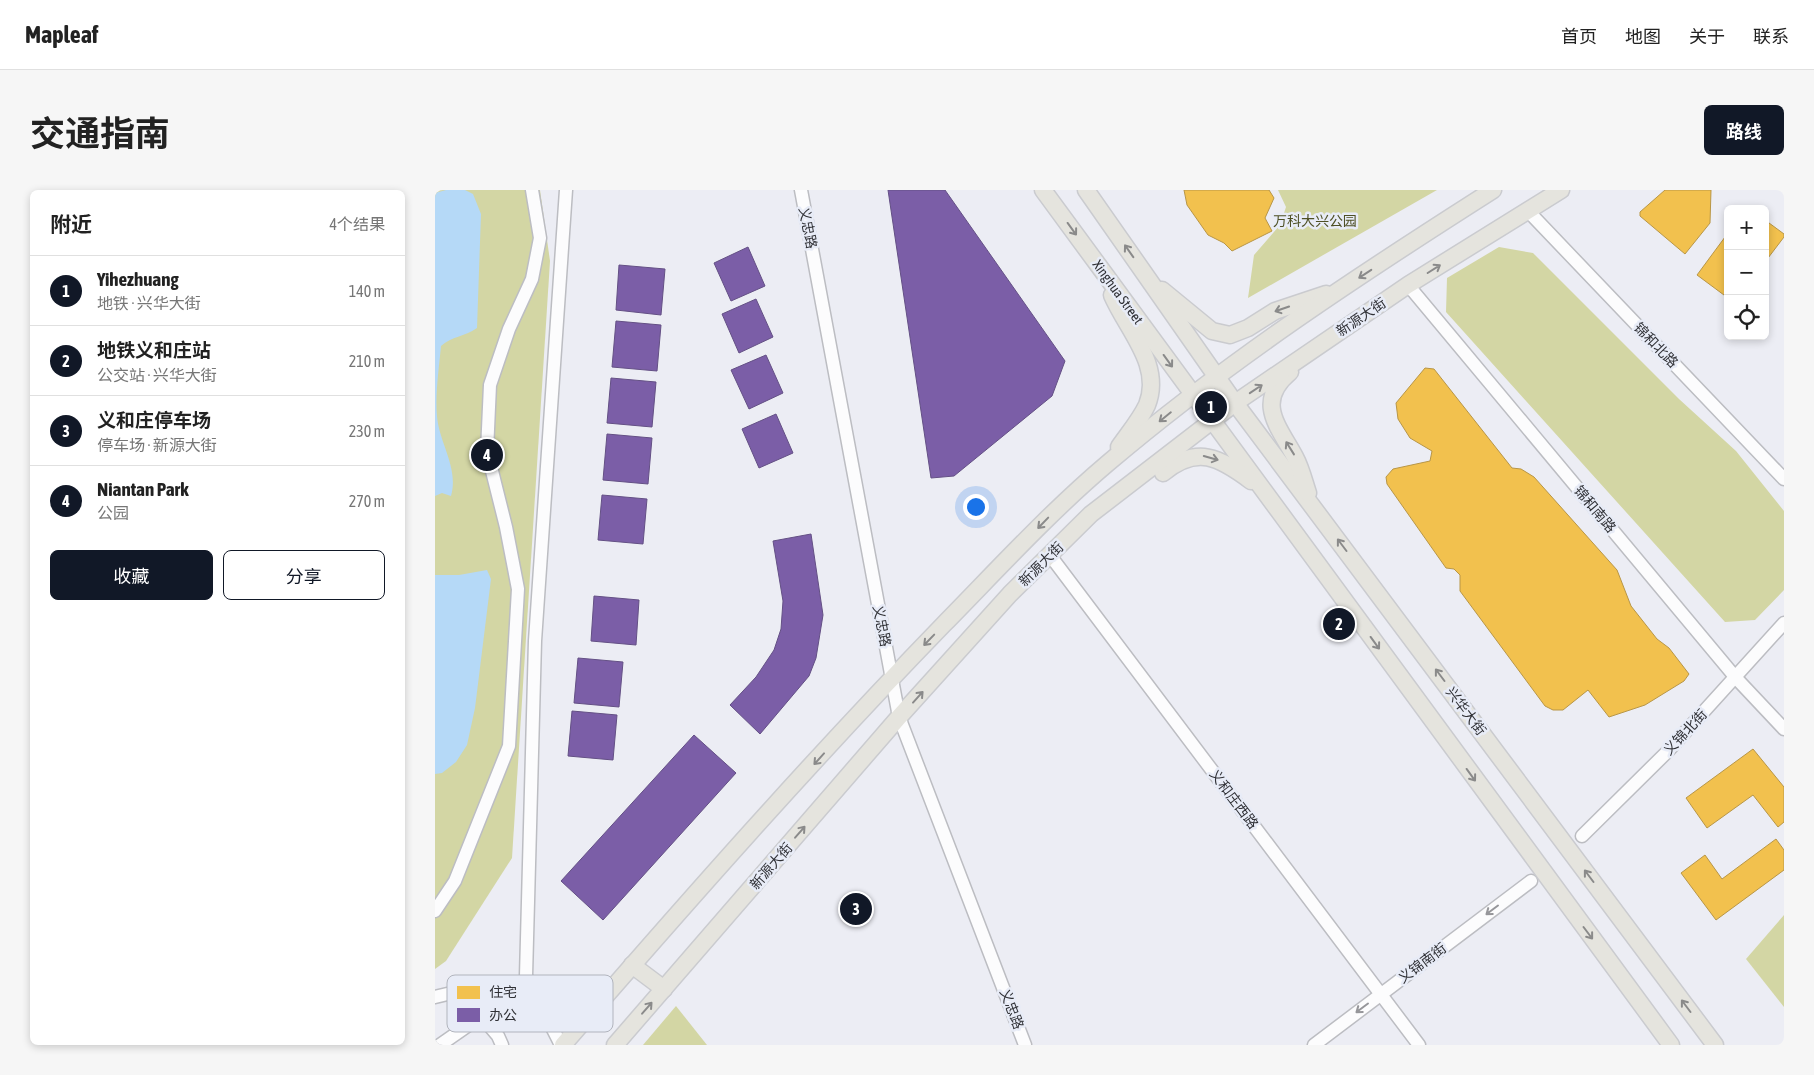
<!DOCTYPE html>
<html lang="zh">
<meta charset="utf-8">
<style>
body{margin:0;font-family:"Asap Condensed","Noto Sans SC",sans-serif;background:#f6f6f6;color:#222}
.controls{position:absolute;right:15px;top:15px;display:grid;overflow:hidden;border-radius:8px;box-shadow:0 2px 8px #0003}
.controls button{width:45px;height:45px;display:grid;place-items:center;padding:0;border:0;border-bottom:1px solid #e0e0e0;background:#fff;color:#222;font:25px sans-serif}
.you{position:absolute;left:540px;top:316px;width:18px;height:18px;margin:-12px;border:4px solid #fff;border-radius:50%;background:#1a73e8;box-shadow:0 0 0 8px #1a73e833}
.badge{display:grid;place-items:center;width:32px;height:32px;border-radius:50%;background:#111827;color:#fff;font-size:16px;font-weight:700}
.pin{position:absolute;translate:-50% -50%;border:2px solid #fff;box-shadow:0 1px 5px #0006}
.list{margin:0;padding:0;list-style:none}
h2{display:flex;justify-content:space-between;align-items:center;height:65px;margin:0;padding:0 20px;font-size:21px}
h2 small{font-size:16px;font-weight:400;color:#767676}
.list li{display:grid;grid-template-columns:32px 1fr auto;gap:15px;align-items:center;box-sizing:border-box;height:70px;padding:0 20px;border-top:1px solid #e0e0e0}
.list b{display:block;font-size:19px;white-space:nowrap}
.list p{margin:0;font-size:16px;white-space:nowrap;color:#767676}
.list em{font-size:16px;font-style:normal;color:#767676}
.actions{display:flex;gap:10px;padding:15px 20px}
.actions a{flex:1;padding:11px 0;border:1px solid #111827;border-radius:8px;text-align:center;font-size:18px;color:#111827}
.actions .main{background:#111827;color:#fff}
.icon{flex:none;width:28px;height:28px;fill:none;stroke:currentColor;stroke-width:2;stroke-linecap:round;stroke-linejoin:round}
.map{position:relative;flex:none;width:1349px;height:855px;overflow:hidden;border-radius:8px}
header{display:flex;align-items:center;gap:30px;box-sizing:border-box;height:70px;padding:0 25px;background:#fff;border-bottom:1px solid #e0e0e0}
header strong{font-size:24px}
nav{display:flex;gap:28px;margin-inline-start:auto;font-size:18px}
.intro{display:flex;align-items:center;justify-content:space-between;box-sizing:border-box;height:120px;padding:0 30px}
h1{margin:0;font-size:35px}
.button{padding:12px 22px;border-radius:8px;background:#111827;color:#fff;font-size:18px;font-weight:700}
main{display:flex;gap:30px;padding:0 30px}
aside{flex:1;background:#fff;border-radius:8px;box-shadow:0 2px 8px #0003}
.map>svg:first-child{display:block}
</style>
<header>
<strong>Mapleaf</strong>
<nav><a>首页</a><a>地图</a><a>关于</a><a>联系</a></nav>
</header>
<div class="intro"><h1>交通指南</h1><a class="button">路线</a></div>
<main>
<aside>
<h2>附近<small>4个结果</small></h2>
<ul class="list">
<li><span class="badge">1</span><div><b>Yihezhuang</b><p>地铁 · 兴华大街</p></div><em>140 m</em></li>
<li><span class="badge">2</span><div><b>地铁义和庄站</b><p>公交站 · 兴华大街</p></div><em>210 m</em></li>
<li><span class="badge">3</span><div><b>义和庄停车场</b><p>停车场 · 新源大街</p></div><em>230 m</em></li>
<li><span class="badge">4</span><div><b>Niantan Park</b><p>公园</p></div><em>270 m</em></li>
</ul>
<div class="actions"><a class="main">收藏</a><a>分享</a></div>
</aside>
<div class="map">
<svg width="1349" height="855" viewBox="0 0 1349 855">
<rect width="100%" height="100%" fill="#ecedf4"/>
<g fill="#d3d6a4">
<polygon points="0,0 105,0 115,71 77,668 11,771 0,779"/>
<polygon points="843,0 1002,0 813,108 819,65 845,35 851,17"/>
<polygon points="1064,57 1098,63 1244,209 1301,261 1349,321 1349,400 1320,430 1290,432 1011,122 1012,88"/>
<polygon points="1349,725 1349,817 1311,769"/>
<polygon points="241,816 272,855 208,855"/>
</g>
<g fill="#b5d9f7">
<path d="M11,0H30L38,4L46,24L42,138C29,147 17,146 6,156C4,178 0,204 2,226C4,253 24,278 16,306L7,303L0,306V3Z"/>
<polygon points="52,380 56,389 40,518 32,555 21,572 7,583 0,584 0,385 24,385"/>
</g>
<g fill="#f2c14e" stroke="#b89647">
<polygon points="749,0 834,0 839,8 830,28 837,41 797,61 789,53 773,45 752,15"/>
<polygon points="1230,0 1276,0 1275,33 1250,64 1205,26 1205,22"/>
<polygon points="1330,30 1349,44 1349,47 1330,72"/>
<polygon points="1293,43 1293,108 1262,85"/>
<polygon points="990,178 999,179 1077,278 1086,279 1099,287 1182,380 1196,416 1222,449 1234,458 1254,484 1249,491 1210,515 1174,527 1153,500 1128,520 1118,520 1110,516 1025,401 1025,385 1019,379 1011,378 952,294 951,287 958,279 995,271 997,261 975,248 963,229 961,213"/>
<polygon points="1318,559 1349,597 1349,632 1343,637 1318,605 1272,638 1251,608"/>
<polygon points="1341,649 1349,660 1349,680 1281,730 1246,683 1270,665 1287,689"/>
</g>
<g fill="#7b5ea7" stroke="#645085">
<polygon points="453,0 510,0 630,171 617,206 519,286 496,288"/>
<polygon points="313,57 330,96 296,111 279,73"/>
<polygon points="184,75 230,79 226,125 181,120"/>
<polygon points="321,109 338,147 304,163 287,124"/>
<polygon points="181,131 226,135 222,181 177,177"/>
<polygon points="331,165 348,203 314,219 296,180"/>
<polygon points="176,188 221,192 217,237 172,233"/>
<polygon points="341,224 358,263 324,278 307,239"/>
<polygon points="172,244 217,248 213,294 168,290"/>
<polygon points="167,305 212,309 208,354 163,350"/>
<polygon points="376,344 388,425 381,468 374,486 325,544 295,515 321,487 339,460 346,439 348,411 338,351"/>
<polygon points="159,406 204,410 201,455 156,451"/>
<polygon points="143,468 188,472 184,517 139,513"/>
<polygon points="137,521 182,525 178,570 133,566"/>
<polygon points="259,545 301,583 168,730 126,691"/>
</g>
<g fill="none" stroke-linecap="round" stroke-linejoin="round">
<g stroke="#bcbdc2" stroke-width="15">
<g id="minor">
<polyline points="366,0 464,527 590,855"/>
<polyline points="1093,21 1349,289"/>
<polyline points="973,95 1301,488 1349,539"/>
<polyline points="614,364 984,855"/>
<polyline points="1147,646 1233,561 1349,433"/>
<polyline points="0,721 20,691 74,556 83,399 71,337 52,261 55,195 74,139 97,89 105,48 97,0"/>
<polyline points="0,807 25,801 63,846 67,855"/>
<polyline points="5,855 45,827"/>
<polyline points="126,855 91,786 100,451 131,0"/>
<polyline points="879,855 1096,691"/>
</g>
</g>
<g stroke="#cacbcf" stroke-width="19">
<g id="major">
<polyline points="608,0 1236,855"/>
<polyline points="651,0 800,213 1280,855"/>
<polyline points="727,100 777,141 795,145 813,138 840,121 891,104"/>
<path d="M677,105C692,140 728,175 712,215C705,230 693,244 684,257"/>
<path d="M855,182C819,212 844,237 860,267C866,278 869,291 873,303"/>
<path d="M728,283C762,255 784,267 816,291"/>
<polyline points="197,775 229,799"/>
<path d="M128,855C252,712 377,570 509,434C563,379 615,322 673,273C793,171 926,84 1058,0"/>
<polyline points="180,855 464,527 575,404 656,324 800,213 973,95 1126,0"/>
</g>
</g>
<use href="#minor" stroke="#fcfcfd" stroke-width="12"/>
<use href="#major" stroke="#e5e4de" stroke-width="16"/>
</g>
<defs><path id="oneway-shaft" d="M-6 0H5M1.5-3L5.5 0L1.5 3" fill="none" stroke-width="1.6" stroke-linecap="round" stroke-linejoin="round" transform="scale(1.25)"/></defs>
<g stroke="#8a8a8a">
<use href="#oneway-shaft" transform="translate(637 39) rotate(54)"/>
<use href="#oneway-shaft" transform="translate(694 61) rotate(-125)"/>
<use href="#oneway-shaft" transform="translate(999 79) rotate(-32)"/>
<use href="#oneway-shaft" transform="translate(930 84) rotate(147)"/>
<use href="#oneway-shaft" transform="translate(847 119) rotate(161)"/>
<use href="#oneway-shaft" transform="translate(733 171) rotate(54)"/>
<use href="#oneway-shaft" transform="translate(821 199) rotate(-34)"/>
<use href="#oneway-shaft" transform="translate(730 227) rotate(141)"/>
<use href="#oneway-shaft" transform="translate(855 258) rotate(-122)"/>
<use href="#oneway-shaft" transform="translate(776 268) rotate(16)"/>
<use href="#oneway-shaft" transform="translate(608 333) rotate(134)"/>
<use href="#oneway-shaft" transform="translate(907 355) rotate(-127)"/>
<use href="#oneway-shaft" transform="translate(494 450) rotate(134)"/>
<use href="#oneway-shaft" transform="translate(940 453) rotate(54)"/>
<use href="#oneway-shaft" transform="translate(1005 485) rotate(-127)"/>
<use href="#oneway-shaft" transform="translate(483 507) rotate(-48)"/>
<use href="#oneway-shaft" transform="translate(384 569) rotate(132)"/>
<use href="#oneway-shaft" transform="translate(1036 585) rotate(54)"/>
<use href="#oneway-shaft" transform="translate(365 642) rotate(-49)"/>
<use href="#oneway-shaft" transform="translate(1154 686) rotate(-127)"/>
<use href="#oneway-shaft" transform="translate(1153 743) rotate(53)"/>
<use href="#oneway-shaft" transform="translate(1251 816) rotate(-127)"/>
<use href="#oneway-shaft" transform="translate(212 818) rotate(-49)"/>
</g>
<g stroke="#96969a">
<use href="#oneway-shaft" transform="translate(1057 720) rotate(143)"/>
<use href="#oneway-shaft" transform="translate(927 818) rotate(143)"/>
</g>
<g text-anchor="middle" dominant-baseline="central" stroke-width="5" stroke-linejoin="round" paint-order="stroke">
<g font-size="14" fill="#4e5025" stroke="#e8ecf7">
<text x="880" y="31">万科大兴公园</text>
</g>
<g font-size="14" fill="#303136" stroke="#e8ecf7">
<text transform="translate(373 38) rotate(79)">义忠路</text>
<text transform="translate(683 102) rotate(54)">Xinghua Street</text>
<text transform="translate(926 127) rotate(-34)">新源大街</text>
<text transform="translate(1221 155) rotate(46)">锦和北路</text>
<text transform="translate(1160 319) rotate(50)">锦和南路</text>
<text transform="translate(606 374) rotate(-45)">新源大街</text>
<text transform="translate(447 436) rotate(79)">义忠路</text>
<text transform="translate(1031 521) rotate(53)">兴华大街</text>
<text transform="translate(1250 542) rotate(-47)">义锦北街</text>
<text transform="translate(799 609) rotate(53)">义和庄西路</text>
<text transform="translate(336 676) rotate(-49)">新源大街</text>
<text transform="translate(987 773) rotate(-37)">义锦南街</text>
<text transform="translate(577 819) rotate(69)">义忠路</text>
</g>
</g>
<rect x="12" y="785" width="166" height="57" rx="8" fill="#e8ecf7" stroke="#b1b4bd" stroke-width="1"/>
<rect x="22" y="796" width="23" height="13" fill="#f2c14e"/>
<rect x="22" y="818" width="23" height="14" fill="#7b5ea7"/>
<g font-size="14" fill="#303136">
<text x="54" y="807">住宅</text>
<text x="54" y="830">办公</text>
</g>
</svg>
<div class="controls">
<button>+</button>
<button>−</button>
<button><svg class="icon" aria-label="locate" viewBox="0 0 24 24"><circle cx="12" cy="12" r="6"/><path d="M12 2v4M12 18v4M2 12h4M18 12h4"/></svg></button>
</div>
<div class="you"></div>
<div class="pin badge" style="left:776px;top:217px">1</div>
<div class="pin badge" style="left:904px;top:434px">2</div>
<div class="pin badge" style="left:421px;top:719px">3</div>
<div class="pin badge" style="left:52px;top:265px">4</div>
</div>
</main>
